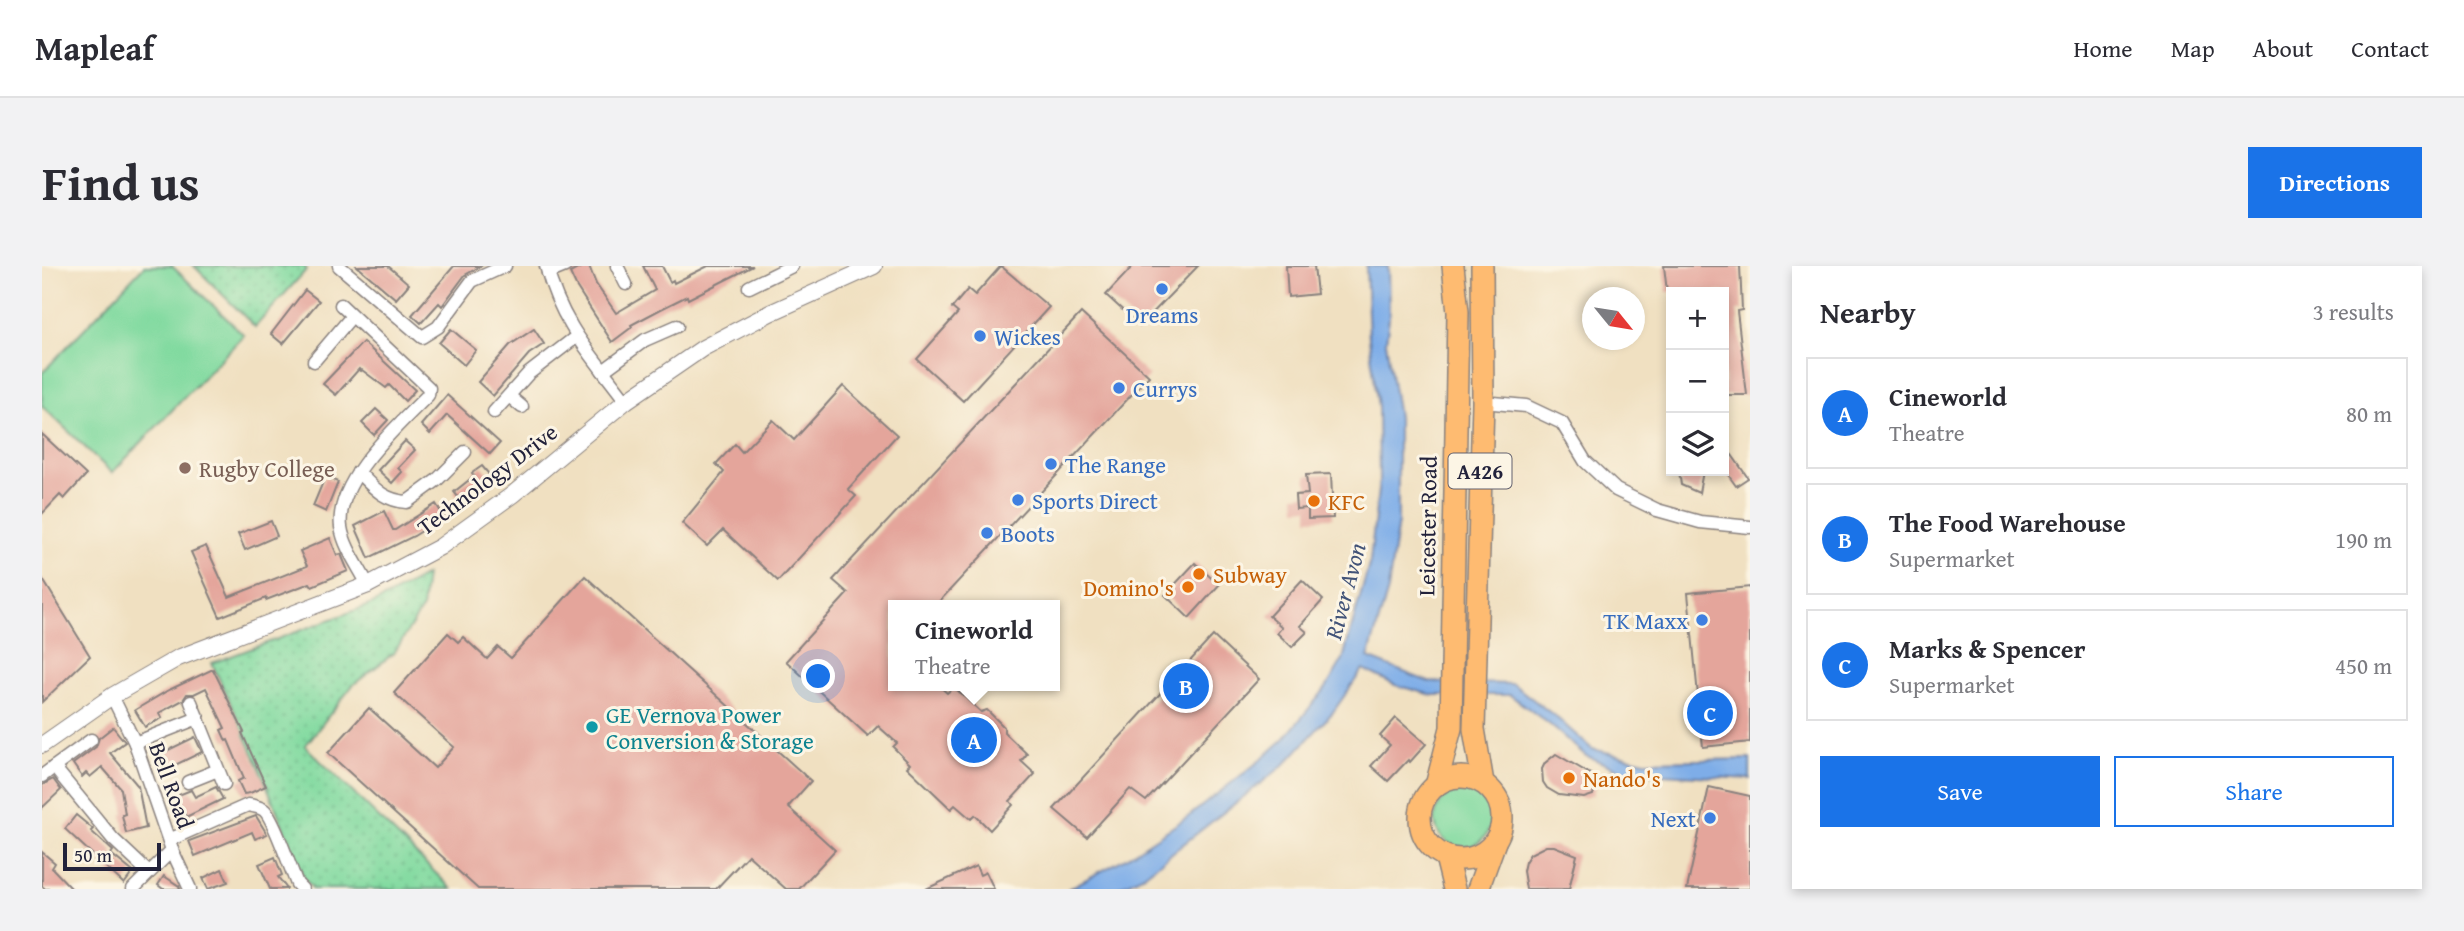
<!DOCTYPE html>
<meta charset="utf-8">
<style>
body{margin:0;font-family:"Gentium Book Plus",serif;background:#f2f2f3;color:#2b2b33}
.controls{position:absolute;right:21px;top:21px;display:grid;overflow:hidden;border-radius:0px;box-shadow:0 4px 10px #0003}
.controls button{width:63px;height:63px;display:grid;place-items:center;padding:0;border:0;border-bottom:2px solid #e1e1e2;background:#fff;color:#2b2b33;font:35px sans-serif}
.compass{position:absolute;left:1540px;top:21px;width:63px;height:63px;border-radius:50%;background:#fff;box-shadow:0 4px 10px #0003;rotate:120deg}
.scale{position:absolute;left:21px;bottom:18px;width:98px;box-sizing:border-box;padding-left:7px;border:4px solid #22223b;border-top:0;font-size:19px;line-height:24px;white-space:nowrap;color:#22223b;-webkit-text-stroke:5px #fcf5e5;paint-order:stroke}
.you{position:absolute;left:777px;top:411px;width:24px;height:24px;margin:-18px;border:5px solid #fff;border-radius:50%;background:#1a73e8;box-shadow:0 0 0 10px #1a73e833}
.badge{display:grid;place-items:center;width:46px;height:46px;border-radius:50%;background:#1a73e8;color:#fff;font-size:23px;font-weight:700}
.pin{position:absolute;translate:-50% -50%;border:4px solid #fff;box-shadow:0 2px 7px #0006}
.popup{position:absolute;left:846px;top:334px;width:172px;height:91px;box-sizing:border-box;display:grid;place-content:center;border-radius:0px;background:#fff;filter:drop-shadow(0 2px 5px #0005);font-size:23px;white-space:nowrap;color:#7c7c81}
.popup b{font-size:26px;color:#2b2b33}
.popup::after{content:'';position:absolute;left:50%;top:100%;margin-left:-14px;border:14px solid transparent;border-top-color:#fff}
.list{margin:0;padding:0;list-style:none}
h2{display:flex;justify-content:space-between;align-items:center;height:91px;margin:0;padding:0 28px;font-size:30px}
h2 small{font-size:23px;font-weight:400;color:#7c7c81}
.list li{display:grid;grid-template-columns:46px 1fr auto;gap:21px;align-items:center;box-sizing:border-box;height:112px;margin:0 14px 14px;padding:0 14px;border:2px solid #e1e1e2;border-radius:0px}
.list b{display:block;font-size:26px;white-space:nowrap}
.list p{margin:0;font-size:23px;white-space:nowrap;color:#7c7c81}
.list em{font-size:23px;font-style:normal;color:#7c7c81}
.actions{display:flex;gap:14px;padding:21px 28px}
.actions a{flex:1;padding:16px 0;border:2px solid #1a73e8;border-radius:0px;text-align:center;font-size:24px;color:#1a73e8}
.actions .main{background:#1a73e8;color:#fff}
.icon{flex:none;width:38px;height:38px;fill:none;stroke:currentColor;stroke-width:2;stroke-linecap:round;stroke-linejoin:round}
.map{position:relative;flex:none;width:1708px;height:623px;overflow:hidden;border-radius:0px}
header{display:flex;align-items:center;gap:42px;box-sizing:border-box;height:98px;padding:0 35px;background:#fff;border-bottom:2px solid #e1e1e2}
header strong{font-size:33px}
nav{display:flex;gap:38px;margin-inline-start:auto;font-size:24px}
.intro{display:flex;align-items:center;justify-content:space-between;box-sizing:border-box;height:168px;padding:0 42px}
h1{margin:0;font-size:49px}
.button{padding:18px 32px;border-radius:0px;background:#1a73e8;color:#fff;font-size:24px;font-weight:700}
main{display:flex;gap:42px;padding:0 42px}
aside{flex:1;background:#fff;border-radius:0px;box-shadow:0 4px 10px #0003}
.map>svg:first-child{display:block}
</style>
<header>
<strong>Mapleaf</strong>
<nav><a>Home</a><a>Map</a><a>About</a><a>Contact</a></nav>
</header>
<div class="intro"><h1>Find us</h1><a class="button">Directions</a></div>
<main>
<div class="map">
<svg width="1708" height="623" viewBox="0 0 1708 623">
<defs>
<pattern id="park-dots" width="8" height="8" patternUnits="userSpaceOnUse" patternTransform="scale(1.75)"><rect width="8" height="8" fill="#82daa0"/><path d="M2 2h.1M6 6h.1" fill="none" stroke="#70bb8b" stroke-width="1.8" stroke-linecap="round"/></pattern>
</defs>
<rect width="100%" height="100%" fill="#fcf5e5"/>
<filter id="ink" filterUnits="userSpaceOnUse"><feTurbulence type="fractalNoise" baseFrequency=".0143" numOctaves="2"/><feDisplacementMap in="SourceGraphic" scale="14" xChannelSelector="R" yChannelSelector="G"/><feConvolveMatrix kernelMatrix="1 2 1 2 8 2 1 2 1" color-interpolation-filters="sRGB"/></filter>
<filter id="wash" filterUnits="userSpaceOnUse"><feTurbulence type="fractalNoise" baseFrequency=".00686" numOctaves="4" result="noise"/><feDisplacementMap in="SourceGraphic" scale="28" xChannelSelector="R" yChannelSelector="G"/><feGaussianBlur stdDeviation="1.57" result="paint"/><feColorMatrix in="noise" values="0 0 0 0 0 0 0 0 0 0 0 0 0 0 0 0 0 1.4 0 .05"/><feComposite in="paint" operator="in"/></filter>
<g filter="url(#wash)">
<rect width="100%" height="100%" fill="#f0e0c1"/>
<g fill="#82daa0" stroke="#527e6e" stroke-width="2">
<polygon points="102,0 130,0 202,69 70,207 0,140 0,107"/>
<circle cx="1421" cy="553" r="28"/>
</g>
<g fill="url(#park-dots)" stroke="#527e6e" stroke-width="2">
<polygon points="152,0 262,0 265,3 213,61"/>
<polygon points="384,309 380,343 352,387 311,419 263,480 410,623 271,623 262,612 216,498 170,397 333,337"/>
</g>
<polygon fill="#7eade8" stroke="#506892" stroke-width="2" points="1324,0 1346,0 1347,52 1344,76 1356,151 1356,256 1346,324 1326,392 1387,416 1471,418 1514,451 1550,483 1603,495 1708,493 1708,513 1583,506 1544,490 1507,458 1468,429 1390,429 1353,419 1321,403 1291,446 1242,499 1102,609 1074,623 1026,623 1082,593 1147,550 1216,496 1242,473 1284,422 1301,393 1328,295 1337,215 1336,141 1327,73"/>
<g id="blocks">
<g fill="#e4a59b">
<polygon points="315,0 346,0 367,18 354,33"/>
<polygon points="412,0 439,0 423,9 400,40 397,37 379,57 370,49"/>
<polygon points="541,0 547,0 554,18 574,47 613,24 601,0 620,0 628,16 631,14 632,17 666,0 711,0 646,33 645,30 619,43 589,59 590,61 570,76 534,20 528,7"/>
<polygon points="959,0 1007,41 921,135 875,93 916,47 910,42 926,23 933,29"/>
<polygon points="1091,0 1156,0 1098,60 1064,29"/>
<polygon points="1244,0 1272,0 1275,28 1246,31"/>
<polygon points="1622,0 1698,0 1700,44 1695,45 1705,129 1682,129 1682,26 1625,26"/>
<polygon points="263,24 277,35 241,78 229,68"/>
<polygon points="1039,47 1107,110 894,339 851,339 851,420 897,420 905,427 912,421 939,446 945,444 962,461 962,466 985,488 979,495 993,508 968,535 971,539 948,564 933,549 929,553 913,539 909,543 865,501 868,498 851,481 855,477 836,460 826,470 744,395 806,327 791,314"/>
<polygon points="409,63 434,84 422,99 397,77"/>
<polygon points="492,63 502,78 487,88 451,130 436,116 468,79"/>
<polygon points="321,76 373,124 363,135 347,119 344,122 320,104 319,105 317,103 294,129 281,118"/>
<polygon points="801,120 855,169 806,223 814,230 736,315 681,264 665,280 640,257 682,206 674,198 693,178 700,186 731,154 752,174"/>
<polygon points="405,129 458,177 448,188 405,149 388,168 379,159"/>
<polygon points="334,143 346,154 332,169 320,157"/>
<polygon points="0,168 44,209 22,233 18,229 0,248"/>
<polygon points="363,175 373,184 356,202 360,206 350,217 336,204"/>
<polygon points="1690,189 1706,212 1694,220 1682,203 1682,195"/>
<polygon points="440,200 451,213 421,237 412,226 432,210 430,207"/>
<polygon points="1637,205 1661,205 1657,227 1639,219"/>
<polygon points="1289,208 1291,252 1266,253 1266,242 1254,243 1253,229 1266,228 1264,209"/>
<polygon points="283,211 296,216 284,246 271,240"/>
<polygon points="394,238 402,251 372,270 327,292 313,260 342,245 351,264 353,264"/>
<polygon points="229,255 235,270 203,284 196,268"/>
<polygon points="288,272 295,289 299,288 306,305 270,320 268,317 224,334 224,332 178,351 149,286 164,280 187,331 265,300 258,285"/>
<polygon points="1153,297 1177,319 1147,352 1123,329"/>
<polygon points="543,310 769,515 746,541 793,584 757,623 744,623 706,589 674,623 436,623 286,487 327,442 393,502 412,481 352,427 406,367 416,376 421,371 445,393 456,381 469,392"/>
<polygon points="0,312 48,390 0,436"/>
<polygon points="1260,314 1281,334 1258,360 1265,366 1250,381 1235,367 1240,361 1227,350"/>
<polygon points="1708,321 1708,476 1661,481 1646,327"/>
<polygon points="1171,370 1217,413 1104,535 1088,523 1045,571 1012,543"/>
<polygon points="171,403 202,466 200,467 224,520 208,527 202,528 196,515 202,512 186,474 184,475 179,464 183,462 164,422 152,428 145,428 141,434 117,447 120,452 103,461 93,444 125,425"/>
<polygon points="1354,452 1384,478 1368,496 1366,494 1346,515 1329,500 1348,479 1338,470"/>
<polygon points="71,461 83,476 68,487 96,520 104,562 84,567 80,549 83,548 79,523 60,501 48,511 44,507 40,511 31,498 54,481 57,472"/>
<polygon points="153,471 160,486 125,503 118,488"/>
<polygon points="1514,488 1555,512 1551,529 1542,532 1517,529 1505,522 1501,516 1500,503 1503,497"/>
<polygon points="11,513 19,524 0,542 0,519"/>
<polygon points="174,521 181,533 144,551 134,530 149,524 153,531"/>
<polygon points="1667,521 1708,530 1708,623 1645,623"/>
<polygon points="34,549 51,563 49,565 71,585 69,588 91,606 82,618 23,563"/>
<polygon points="214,550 225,568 213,573 210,566 153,590 147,575"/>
<polygon points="1504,580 1512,580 1535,589 1527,623 1484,623 1481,605 1483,596 1488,588"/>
<polygon points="0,586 13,597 10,602 30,623 3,623 0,620"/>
<polygon points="233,591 240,609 236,611 245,623 228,623 217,598"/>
<polygon points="934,600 938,609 944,606 952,623 884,623"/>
<polygon points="180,603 186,616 166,623 161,612"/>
<polygon points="122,610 137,620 138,623 121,623 116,619"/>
</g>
</g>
</g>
<g filter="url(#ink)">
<use href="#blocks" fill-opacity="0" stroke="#89817e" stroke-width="2"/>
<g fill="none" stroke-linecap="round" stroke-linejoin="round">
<g stroke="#89817e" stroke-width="15">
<g id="minor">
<polyline points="297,0 380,71 396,61 430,15 463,0"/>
<path d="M504,0C520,59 549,88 584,135"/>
<polyline points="575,0 584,18"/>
<polyline points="506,7 523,0"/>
<polyline points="707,21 750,0"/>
<path d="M299,39L387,122L386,129C356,160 293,214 299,261C302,281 317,301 326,319"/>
<polyline points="272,95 310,50"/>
<polyline points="561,105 603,74 635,60"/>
<polyline points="467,130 480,141"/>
<polyline points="1441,136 1484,140 1520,157 1543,195 1574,224 1615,244 1658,256 1708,261"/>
<polyline points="452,146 486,108 534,71"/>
<path d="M316,206C332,222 341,234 365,236L395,214L423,186"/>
<polyline points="70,430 93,477 130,584 148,623"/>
<polyline points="149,436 182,518"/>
<polyline points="93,477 156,452"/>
<polyline points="12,501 49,474"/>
<polyline points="0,510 12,501 71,573 106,606"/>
<polyline points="146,516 176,504"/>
<path d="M127,574L206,539C212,540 218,541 222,544C231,551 249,604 255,618L260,623"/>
<polyline points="91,623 130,584"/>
</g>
</g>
<g stroke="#89817e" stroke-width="18">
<polyline id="tertiary" points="0,479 70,430 136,392 326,319 398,281 470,229 584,135 661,82 728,47 832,0"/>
</g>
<g stroke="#89817e" stroke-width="24">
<g id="trunk">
<polyline points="1440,0 1441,136 1432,463 1441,517"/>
<circle cx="1419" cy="552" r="41"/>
<polyline points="1394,520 1409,462 1416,46 1411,0"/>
<polyline points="1404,591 1412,623"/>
<polyline points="1436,623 1453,576"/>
</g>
</g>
<use href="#minor" stroke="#fff" stroke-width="12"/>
<use href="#tertiary" stroke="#fff" stroke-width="16"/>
<use href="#trunk" stroke="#febb71" stroke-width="21"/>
</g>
</g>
<g fill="#3f7fe0" stroke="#fcf5e5" stroke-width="2.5">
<circle cx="1120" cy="23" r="7"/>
<circle cx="938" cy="70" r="7"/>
<circle cx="1077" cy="122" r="7"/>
<circle cx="1009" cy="198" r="7"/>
<circle cx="976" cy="234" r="7"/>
<circle cx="945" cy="267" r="7"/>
<circle cx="1660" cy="354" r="7"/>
<circle cx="1668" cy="552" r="7"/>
</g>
<circle fill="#8d6e63" stroke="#fcf5e5" stroke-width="2.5" cx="143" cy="202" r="7"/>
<g fill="#e8710a" stroke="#fcf5e5" stroke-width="2.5">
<circle cx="1272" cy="235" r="7"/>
<circle cx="1157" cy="308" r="7"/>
<circle cx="1146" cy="321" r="7"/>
<circle cx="1527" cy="512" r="7"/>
</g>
<circle fill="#0f9aa8" stroke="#fcf5e5" stroke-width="2.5" cx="550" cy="461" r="7"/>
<g text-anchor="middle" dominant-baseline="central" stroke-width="6" stroke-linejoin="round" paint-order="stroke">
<rect fill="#fcf5e5" stroke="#63616e" stroke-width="2" x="1406.5" y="187.5" width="63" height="35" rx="5"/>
<g font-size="21" font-weight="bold" fill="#22223b">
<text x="1438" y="205">A426</text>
</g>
<g font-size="23" fill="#366cbe" stroke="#fcf5e5" text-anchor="start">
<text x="1120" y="48" text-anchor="middle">Dreams</text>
<text x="952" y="70">Wickes</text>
<text x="1091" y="122">Currys</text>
<text x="1023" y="198">The Range</text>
<text x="990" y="234">Sports Direct</text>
<text x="959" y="267">Boots</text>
<text x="1646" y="354" text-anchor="end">TK Maxx</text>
<text x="1654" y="552" text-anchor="end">Next</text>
</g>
<g font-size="23" fill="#785e54" stroke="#fcf5e5" text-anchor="start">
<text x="157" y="202">Rugby College</text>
</g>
<g font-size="23" fill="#22223b" stroke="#fcf5e5">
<text transform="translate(445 213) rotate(-37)">Technology Drive</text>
<text transform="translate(1385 260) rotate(-89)">Leicester Road</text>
<text transform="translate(130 519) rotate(70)">Bell Road</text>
</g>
<g font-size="23" fill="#c56008" stroke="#fcf5e5" text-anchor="start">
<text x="1286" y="235">KFC</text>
<text x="1171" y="308">Subway</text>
<text x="1132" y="321" text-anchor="end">Domino's</text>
<text x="1541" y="512">Nando's</text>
</g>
<g font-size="23" fill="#0d838f" stroke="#fcf5e5" text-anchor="start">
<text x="564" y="448">GE Vernova Power<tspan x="564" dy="26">Conversion &amp; Storage</tspan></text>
</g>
<g font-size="24" font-style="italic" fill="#425378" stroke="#fcf5e5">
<text transform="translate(1303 325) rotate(-75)">River Avon</text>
</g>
</g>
</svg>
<div class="controls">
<button>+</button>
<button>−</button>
<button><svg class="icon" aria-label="layers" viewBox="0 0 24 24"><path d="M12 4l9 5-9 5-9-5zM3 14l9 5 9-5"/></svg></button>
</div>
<svg class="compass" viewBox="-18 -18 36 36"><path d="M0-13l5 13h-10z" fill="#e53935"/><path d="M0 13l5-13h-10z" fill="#7c7c81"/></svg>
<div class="scale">50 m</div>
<div class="you"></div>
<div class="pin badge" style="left:932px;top:474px">A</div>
<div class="popup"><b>Cineworld</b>Theatre</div>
<div class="pin badge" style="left:1144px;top:420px">B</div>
<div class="pin badge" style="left:1668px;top:447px">C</div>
</div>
<aside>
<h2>Nearby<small>3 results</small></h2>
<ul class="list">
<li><span class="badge">A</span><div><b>Cineworld</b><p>Theatre</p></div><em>80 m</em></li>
<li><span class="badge">B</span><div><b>The Food Warehouse</b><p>Supermarket</p></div><em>190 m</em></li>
<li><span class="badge">C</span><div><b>Marks &amp; Spencer</b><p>Supermarket</p></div><em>450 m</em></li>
</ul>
<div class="actions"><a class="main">Save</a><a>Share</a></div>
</aside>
</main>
